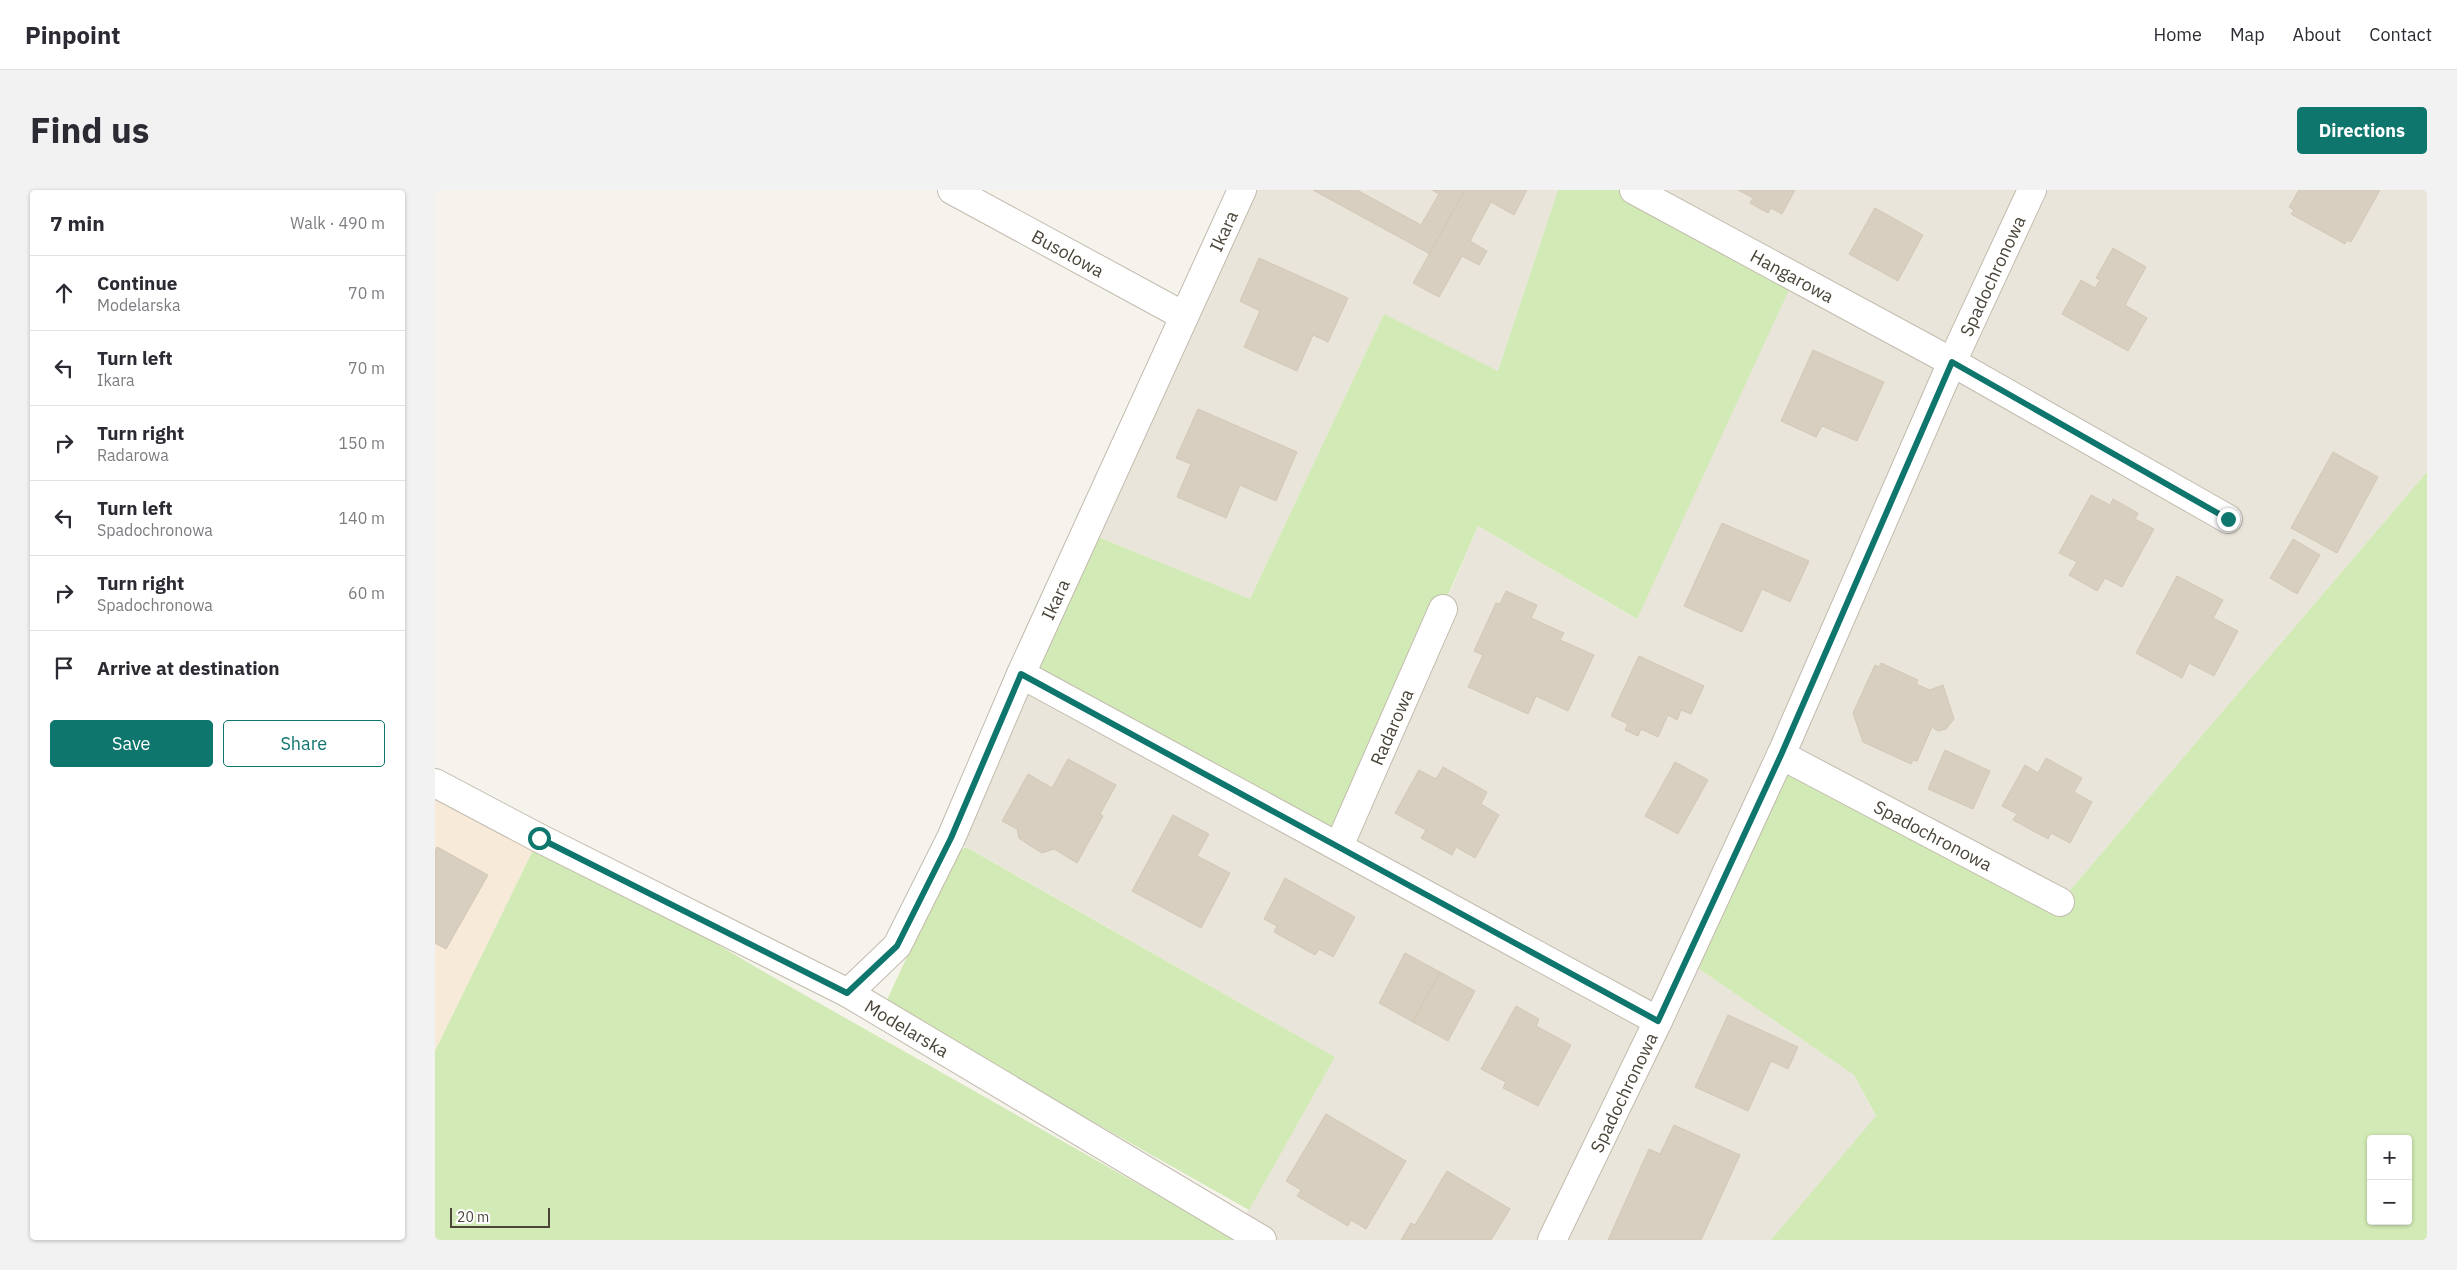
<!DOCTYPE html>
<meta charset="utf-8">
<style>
body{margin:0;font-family:"IBM Plex Sans",sans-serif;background:#f2f2f3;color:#2b2b33}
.controls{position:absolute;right:15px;bottom:15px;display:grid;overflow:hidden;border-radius:5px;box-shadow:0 1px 4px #0004}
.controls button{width:45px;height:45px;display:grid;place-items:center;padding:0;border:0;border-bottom:1px solid #e1e1e2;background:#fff;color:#2b2b33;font:25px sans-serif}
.scale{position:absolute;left:15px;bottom:12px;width:100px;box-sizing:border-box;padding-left:5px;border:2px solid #4b4439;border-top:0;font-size:14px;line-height:18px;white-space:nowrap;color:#4b4439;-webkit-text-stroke:4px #fff;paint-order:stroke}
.stop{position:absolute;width:15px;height:15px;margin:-11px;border:4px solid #0f766e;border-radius:50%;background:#fff}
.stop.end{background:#0f766e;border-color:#fff;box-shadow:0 1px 5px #0008}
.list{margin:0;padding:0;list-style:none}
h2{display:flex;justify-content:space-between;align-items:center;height:65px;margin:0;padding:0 20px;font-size:21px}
h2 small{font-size:16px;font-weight:400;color:#7c7c81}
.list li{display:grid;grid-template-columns:32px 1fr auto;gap:15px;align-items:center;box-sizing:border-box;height:75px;padding:0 20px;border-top:1px solid #e1e1e2}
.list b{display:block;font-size:19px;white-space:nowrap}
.list p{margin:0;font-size:16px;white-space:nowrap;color:#7c7c81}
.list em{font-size:16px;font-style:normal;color:#7c7c81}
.actions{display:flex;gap:10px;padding:15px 20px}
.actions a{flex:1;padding:11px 0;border:1px solid #0f766e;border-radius:5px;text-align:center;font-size:18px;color:#0f766e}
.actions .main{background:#0f766e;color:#fff}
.icon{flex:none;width:28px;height:28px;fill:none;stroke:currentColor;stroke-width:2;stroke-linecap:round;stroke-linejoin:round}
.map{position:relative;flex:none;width:1992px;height:1050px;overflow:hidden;border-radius:5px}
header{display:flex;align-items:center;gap:30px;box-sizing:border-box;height:70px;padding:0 25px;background:#fff;border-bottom:1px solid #e1e1e2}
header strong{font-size:24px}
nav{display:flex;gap:28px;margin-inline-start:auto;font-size:18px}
.intro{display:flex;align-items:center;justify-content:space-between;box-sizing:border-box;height:120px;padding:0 30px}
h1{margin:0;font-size:35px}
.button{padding:12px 22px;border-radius:5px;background:#0f766e;color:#fff;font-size:18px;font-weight:700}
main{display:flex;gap:30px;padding:0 30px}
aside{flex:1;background:#fff;border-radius:5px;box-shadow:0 1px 4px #0004}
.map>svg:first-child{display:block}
</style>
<header>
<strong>Pinpoint</strong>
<nav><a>Home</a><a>Map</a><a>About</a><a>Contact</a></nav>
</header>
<div class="intro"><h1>Find us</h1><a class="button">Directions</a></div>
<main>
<aside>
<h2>7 min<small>Walk · 490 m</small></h2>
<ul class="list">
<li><svg class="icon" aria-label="ahead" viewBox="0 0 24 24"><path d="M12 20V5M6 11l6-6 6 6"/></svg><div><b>Continue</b><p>Modelarska</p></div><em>70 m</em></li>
<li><svg class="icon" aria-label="left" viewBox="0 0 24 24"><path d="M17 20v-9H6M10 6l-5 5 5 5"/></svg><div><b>Turn left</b><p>Ikara</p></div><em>70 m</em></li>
<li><svg class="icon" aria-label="right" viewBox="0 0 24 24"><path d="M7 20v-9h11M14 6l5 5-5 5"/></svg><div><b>Turn right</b><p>Radarowa</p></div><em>150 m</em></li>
<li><svg class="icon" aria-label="left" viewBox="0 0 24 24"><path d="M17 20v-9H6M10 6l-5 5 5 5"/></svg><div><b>Turn left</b><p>Spadochronowa</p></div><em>140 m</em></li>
<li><svg class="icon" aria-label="right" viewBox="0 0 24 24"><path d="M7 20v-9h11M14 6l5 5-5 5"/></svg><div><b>Turn right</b><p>Spadochronowa</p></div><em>60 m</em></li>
<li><svg class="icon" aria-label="arrive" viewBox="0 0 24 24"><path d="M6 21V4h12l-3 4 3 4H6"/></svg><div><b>Arrive at destination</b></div></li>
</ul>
<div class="actions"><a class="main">Save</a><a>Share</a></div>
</aside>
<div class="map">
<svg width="1992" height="1050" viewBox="0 0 1992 1050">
<rect width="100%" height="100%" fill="#f6f3ec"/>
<g fill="#eae5da">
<polygon points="807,0 1123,0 1063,181 949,124 815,409 651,342"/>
<polygon points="1199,0 1992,0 1992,282 1625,712 1251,770 1419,885 1441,927 1336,1050 827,1050 804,1036 900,867 516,648 586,484 1008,419 1043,336 1201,429"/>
</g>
<polygon fill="#f7ead8" points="0,593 104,648 0,861"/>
<g fill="#d2eab5" fill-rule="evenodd">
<polygon points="1123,0 1199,0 1360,87 1202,429 1043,336 904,656 586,484 651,342 815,409 949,124 1063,181"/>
<path d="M1992,282V1050H1336L1441,926L1419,885L1251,770L1346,565L1625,712ZM1936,949H1973V1031H1936Z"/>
<polygon points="104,648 324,779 802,1050 0,1050 0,861"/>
<polygon points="531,657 900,867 814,1020 450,814 520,664"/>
</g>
<g fill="#d8cfc1" stroke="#d3c7b4">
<polygon points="878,0 922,0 986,35 1004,4 997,0 1030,0 995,64"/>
<polygon points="1030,0 1092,0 1079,25 1056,12 1035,51 1052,61 1044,75 1027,66 1004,107 978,93"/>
<polygon points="1303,0 1360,0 1347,24 1336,18 1333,23 1315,13 1318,8"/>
<polygon points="1864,0 1945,0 1916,52 1912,50 1910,54 1856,24 1859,20 1854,17"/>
<polygon points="1440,18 1488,45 1463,91 1414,64"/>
<polygon points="1678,58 1711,77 1690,115 1712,128 1693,161 1627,124 1646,90 1660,98 1665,90 1661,88"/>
<polygon points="824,68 913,108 893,152 878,145 862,181 809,157 825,121 805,111"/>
<polygon points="1378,160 1449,192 1422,251 1387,236 1381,247 1346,231"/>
<polygon points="763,219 862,262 841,311 805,295 791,328 742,307 756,274 741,268"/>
<polygon points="1898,262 1943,287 1902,363 1856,338"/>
<polygon points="1656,305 1675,315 1678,309 1703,323 1700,329 1719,339 1687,397 1670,388 1662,401 1634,385 1642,372 1624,363"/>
<polygon points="1287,333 1374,371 1355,412 1327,399 1307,442 1249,416"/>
<polygon points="1858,349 1885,365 1862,404 1835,388"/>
<polygon points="1742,386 1788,410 1778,428 1803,441 1779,486 1754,473 1747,488 1701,463"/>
<polygon points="1071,401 1102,415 1096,428 1129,443 1125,450 1159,465 1133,521 1101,506 1093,524 1033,497 1048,465 1039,461 1061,413 1065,414"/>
<polygon points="1204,466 1269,496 1256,524 1246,520 1242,530 1233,525 1223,547 1206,539 1203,546 1190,540 1193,534 1176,526"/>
<polygon points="1446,473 1483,490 1481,494 1495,500 1508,495 1519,529 1511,539 1503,541 1497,537 1482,571 1478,570 1476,574 1428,552 1418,523 1440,475 1444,477"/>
<polygon points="1510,560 1555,581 1538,619 1493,599"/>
<polygon points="1611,568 1647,588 1639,602 1657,612 1635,653 1616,643 1613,649 1578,630 1582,624 1567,616 1590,575 1603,583"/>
<polygon points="633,569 681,595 665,624 668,626 642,673 619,659 607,663 594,655 584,648 582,639 567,631 593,584 617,598"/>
<polygon points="1240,572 1273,590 1243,644 1210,626"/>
<polygon points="1008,577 1052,602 1046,614 1064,625 1040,668 1021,657 1017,665 986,648 991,640 960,623 984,580 1001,589"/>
<polygon points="738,625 774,644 762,666 795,683 766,738 697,701"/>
<polygon points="2,657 53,685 11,759 0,753 0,661"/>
<polygon points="850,688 920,727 898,767 884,759 880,765 839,742 842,736 829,729"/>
<polygon points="970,763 1005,782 978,832 944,813"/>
<polygon points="1005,782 1040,801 1013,851 978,832"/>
<polygon points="1081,816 1104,829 1101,836 1136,855 1103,916 1068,898 1071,892 1046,879"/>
<polygon points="1293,825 1363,857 1353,879 1336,871 1313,921 1260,897"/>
<polygon points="891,924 971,971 931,1039 916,1030 913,1036 862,1006 866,1000 851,991"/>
<polygon points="1239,935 1305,965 1266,1050 1173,1050 1214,959 1225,964"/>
<polygon points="1012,981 1075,1019 1056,1050 966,1050 976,1033 980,1035"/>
</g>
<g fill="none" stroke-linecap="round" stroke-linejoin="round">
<g stroke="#c2bbae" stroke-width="30">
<g id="street">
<path id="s1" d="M517,0L749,126"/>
<path id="s2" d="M1199,0L1517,172L1793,329"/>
<polyline points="586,484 1223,831"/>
<path id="s3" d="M1346,565L1625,712"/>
<path id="s4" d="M0,593L104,648L413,803L827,1050"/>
<path id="s5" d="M904,656L1008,419"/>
<path id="s6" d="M413,803L462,756L516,648L586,484L807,0"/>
<path id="s7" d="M1117,1050L1223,831L1346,565L1517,172L1597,0"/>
</g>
</g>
<use href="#street" stroke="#fff" stroke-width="28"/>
</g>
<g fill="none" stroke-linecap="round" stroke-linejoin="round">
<polyline stroke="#0f766e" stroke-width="6" points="104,648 412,803 462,756 516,648 586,484 1223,831 1346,565 1517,172 1793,329"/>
</g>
<g text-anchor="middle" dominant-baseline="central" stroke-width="4" stroke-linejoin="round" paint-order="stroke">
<g font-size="18" fill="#4b4439" stroke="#fff">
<text stroke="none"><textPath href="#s6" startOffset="854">Ikara</textPath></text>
<text stroke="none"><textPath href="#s1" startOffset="132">Busolowa</textPath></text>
<text stroke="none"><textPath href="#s2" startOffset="180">Hangarowa</textPath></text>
<text stroke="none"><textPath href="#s7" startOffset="1060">Spadochronowa</textPath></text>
<text stroke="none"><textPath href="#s6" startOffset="449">Ikara</textPath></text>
<text stroke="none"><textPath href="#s5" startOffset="130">Radarowa</textPath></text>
<text stroke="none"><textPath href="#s3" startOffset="172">Spadochronowa</textPath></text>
<text stroke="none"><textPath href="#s4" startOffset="532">Modelarska</textPath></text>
<text stroke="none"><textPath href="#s7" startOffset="164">Spadochronowa</textPath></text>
</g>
</g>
</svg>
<div class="controls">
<button>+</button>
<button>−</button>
</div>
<div class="scale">20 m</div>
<div class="stop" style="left:104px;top:648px"></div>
<div class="stop end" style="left:1793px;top:329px"></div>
</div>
</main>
